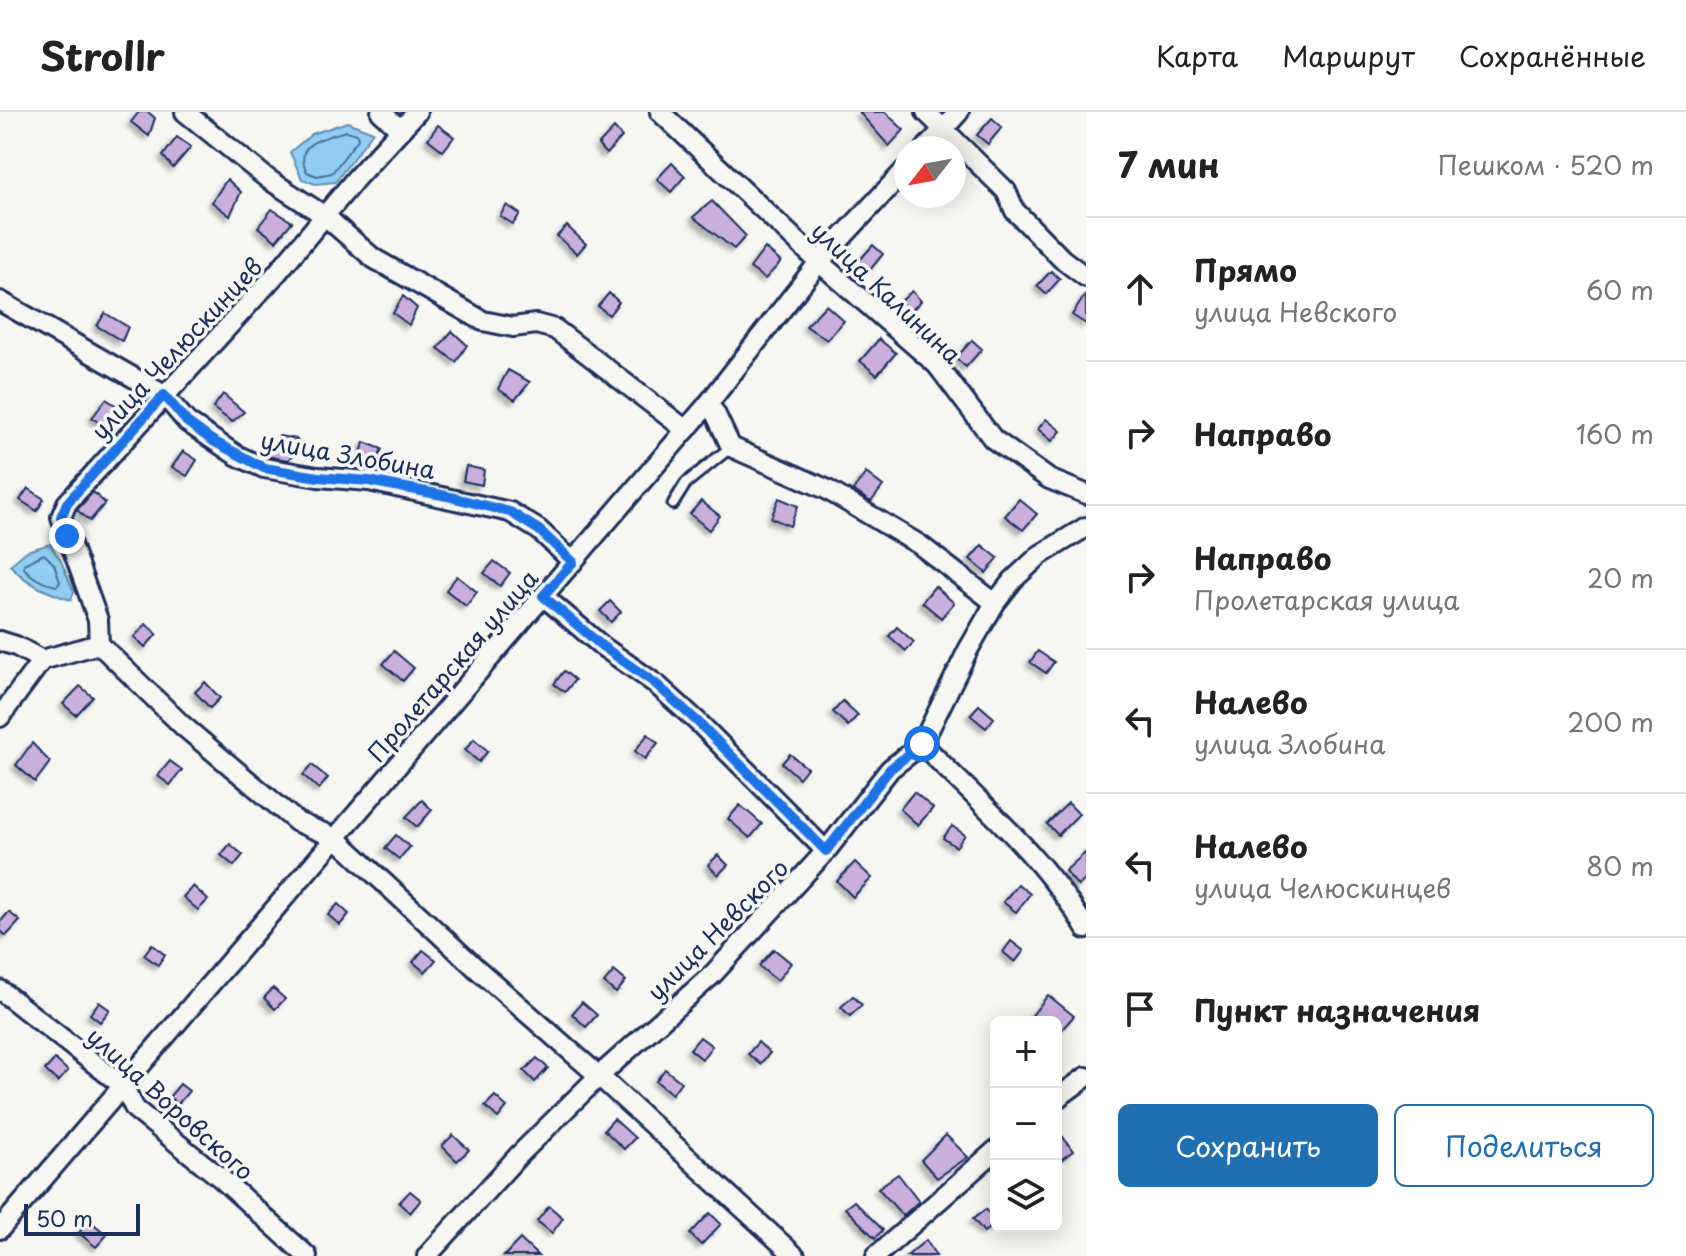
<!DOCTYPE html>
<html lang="ru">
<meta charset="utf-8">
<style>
body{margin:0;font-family:"Playpen Sans",sans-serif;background:#f6f6f6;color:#222}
.controls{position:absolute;right:24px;bottom:24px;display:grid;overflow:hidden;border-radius:12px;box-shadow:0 4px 20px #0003}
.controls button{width:72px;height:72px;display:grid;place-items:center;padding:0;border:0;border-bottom:2px solid #e0e0e0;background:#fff;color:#222;font:40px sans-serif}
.compass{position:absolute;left:894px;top:24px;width:72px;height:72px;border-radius:50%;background:#fff;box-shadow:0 4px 20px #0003;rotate:239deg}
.scale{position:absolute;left:24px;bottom:20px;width:116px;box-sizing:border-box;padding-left:8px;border:4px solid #1b2f5e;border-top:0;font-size:22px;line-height:28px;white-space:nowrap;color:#1b2f5e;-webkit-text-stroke:6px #f6f6f2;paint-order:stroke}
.stop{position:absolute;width:24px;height:24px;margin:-18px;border:6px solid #1a73e8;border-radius:50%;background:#fff}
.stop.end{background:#1a73e8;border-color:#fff;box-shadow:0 2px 8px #0008}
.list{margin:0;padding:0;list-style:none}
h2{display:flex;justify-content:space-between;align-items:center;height:104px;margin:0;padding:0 32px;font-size:34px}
h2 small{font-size:26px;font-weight:400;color:#767676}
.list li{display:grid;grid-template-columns:52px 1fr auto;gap:24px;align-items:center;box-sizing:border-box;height:144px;padding:0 32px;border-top:2px solid #e0e0e0}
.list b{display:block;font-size:30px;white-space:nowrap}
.list p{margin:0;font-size:26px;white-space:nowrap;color:#767676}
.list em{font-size:26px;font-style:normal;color:#767676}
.actions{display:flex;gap:16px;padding:24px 32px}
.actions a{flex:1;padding:18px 0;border:2px solid #1f6fb2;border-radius:12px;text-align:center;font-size:28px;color:#1f6fb2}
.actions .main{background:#1f6fb2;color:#fff}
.icon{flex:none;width:44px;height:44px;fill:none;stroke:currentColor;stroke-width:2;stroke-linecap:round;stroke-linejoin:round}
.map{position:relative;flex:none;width:1086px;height:1144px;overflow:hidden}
header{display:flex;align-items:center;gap:48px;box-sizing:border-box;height:112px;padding:0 40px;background:#fff;border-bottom:2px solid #e0e0e0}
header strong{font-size:38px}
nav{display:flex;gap:44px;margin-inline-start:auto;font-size:28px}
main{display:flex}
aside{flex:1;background:#fff}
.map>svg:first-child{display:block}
</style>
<header>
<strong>Strollr</strong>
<nav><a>Карта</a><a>Маршрут</a><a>Сохранённые</a></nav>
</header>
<main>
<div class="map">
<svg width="1086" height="1144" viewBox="0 0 1086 1144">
<defs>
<filter id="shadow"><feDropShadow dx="-4" dy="4" stdDeviation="2" flood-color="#0004"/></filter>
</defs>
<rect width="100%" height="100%" fill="#f6f6f2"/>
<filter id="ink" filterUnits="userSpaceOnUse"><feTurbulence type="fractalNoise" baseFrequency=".0125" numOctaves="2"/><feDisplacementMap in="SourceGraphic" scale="16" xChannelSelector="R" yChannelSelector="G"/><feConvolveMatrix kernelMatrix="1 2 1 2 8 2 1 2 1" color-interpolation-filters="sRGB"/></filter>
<g filter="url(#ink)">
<g fill="#91cdf1" stroke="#628eb6" stroke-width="2">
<polygon points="347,10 373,20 335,70 315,72 302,67 290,40 312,22"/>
<path d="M50,432L61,449L74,480L71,488C46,480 28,473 10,453L27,439Z"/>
</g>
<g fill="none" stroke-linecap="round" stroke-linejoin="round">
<g stroke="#4a6e99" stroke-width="2">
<path d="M346,19L357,22L358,27L332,61L317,64L307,60C292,31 323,26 346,19Z"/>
<path d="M44,442L54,452L60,470L57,474C45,472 32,466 24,456V452Z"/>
</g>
</g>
<g fill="#caafdd" stroke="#1b2f5e" stroke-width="2" filter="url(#shadow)">
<polygon points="139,0 148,0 155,6 149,24 131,10"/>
<polygon points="859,0 885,0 904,18 889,34"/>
<polygon points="992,6 1002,15 988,32 977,23"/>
<polygon points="438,13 454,25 443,39 428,27"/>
<polygon points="614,16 622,25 606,42 598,33"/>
<polygon points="177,25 191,35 173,56 163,44"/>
<polygon points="672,51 685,64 671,80 657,67"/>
<polygon points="227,67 241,80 230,104 212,90"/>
<polygon points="712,89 746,124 734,137 693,105"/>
<polygon points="507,93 520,102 513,112 500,104"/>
<polygon points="272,97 292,110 276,129 258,115"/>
<polygon points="567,114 586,132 577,142 557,124"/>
<polygon points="873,133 883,142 870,158 859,149"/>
<polygon points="765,136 781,150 765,167 750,156"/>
<polygon points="1051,159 1060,167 1046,182 1037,174"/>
<polygon points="912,179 921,189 910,200 900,190"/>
<polygon points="609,181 619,190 609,203 598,194"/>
<polygon points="1086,182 1086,212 1072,203"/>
<polygon points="403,184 417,196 409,213 393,201"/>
<polygon points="826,193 844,209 827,228 806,214"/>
<polygon points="105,201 128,215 122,229 97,214"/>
<polygon points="452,219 467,233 456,250 438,236"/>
<polygon points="879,227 896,241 877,263 860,249"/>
<polygon points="972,228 982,237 966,255 956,246"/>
<polygon points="508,258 530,270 515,288 498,277"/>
<polygon points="223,282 244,300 232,310 213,296"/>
<polygon points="106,287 123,298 108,316 92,306"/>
<polygon points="1046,307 1061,319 1052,329 1038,317"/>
<polygon points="279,324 296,327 301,334 288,348 271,345 267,342"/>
<polygon points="364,330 382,337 377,349 360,346"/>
<polygon points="183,339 197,348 187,364 172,355"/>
<polygon points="466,354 484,358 482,373 463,369"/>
<polygon points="866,361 883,374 871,390 853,378"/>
<polygon points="28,376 44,387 37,399 20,388"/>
<polygon points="93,380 105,391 90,409 77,398"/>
<polygon points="779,386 798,394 790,414 771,406"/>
<polygon points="1019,387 1037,402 1023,418 1005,404"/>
<polygon points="701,389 720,404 709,418 690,402"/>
<polygon points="982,433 998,446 986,461 970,447"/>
<polygon points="494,449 510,461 500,474 484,461"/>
<polygon points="457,464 477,480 466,494 446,478"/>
<polygon points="935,474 954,491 941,506 922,490"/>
<polygon points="610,489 621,500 611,510 600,499"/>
<polygon points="146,512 157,522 145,535 134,525"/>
<polygon points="897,515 914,530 906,539 889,524"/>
<polygon points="394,539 414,556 403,569 383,552"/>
<polygon points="1038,539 1054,550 1046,561 1030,550"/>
<polygon points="564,559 575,568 565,580 554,572"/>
<polygon points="205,570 220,586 210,596 195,580"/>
<polygon points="80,574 93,585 76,603 63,592"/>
<polygon points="843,589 858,603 848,614 833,600"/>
<polygon points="979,593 994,606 986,616 970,603"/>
<polygon points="648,622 658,631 645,647 635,639"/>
<polygon points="474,627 488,639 479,650 465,638"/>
<polygon points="32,631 50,650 35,670 16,653"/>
<polygon points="790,642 807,656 799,666 782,651"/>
<polygon points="170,649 182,658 170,673 158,664"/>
<polygon points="312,653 328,666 319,677 303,663"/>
<polygon points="914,680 933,696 918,713 900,697"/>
<polygon points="422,688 432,698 417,715 406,705"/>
<polygon points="1068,691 1079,702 1058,723 1047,712"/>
<polygon points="740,693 762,712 750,726 728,707"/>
<polygon points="952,714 965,723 956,735 943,726"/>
<polygon points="396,723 410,735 399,747 385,736"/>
<polygon points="230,732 243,743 234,754 221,743"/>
<polygon points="1086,740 1086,767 1078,774 1065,759"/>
<polygon points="718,743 728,753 718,763 708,753"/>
<polygon points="855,750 872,766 853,785 837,769"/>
<polygon points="1018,772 1030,782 1016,800 1003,790"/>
<polygon points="193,774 208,788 198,798 183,785"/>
<polygon points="338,792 349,802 340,813 328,803"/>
<polygon points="9,800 20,809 6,824 0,818 0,810"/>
<polygon points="1011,829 1024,839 1015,850 1003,840"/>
<polygon points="152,832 165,843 158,853 144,843"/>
<polygon points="774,837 791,851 777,869 759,854"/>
<polygon points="423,838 436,848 425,860 413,850"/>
<polygon points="614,859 626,869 616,881 604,871"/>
<polygon points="273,876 285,887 275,897 264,886"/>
<polygon points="1048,883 1074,904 1056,924 1056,910 1027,910"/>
<polygon points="853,884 862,893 850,904 841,895"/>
<polygon points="99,890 110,898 100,910 90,902"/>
<polygon points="582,890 597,903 586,915 572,902"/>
<polygon points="700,925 712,934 702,947 690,937"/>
<polygon points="758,930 770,941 760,952 748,942"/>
<polygon points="537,946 548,956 535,970 524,959"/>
<polygon points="55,947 68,959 58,970 45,958"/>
<polygon points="665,957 681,970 672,982 656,969"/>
<polygon points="180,972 189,979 178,992 169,985"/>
<polygon points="495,984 507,995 498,1006 485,994"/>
<polygon points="614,1007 635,1026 624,1037 604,1018"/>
<polygon points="1056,1015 1073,1039 1062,1047 1056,1039"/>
<polygon points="453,1023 469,1038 457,1049 442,1034"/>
<polygon points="946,1023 968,1045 937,1066 921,1048"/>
<polygon points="898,1062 919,1089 903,1104 878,1076"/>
<polygon points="410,1079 421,1088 410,1101 399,1091"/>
<polygon points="854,1089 883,1118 875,1126 845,1096"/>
<polygon points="549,1094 563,1106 552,1121 537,1109"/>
<polygon points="986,1097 996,1111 984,1120 973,1107"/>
<polygon points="710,1101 721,1112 701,1133 690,1122"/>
<polygon points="89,1108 107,1123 96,1135 79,1121"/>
<polygon points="520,1127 538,1144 504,1144"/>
<polygon points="926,1128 936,1144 907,1144"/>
</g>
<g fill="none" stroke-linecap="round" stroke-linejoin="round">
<g stroke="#1b2f5e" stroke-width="15">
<polyline id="lane" points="673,392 686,371 731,335"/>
</g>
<g stroke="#1b2f5e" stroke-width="24">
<g id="street">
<polyline points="185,0 268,67 325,104 373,146 483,209 513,215 536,212 555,217 686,318"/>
<polyline points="381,0 401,18"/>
<polyline points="660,0 819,150 937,253 993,327 1049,367 1086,382"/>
<polyline points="926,0 1006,79 1015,99 1062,147 1086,165"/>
<polyline points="926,36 959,0"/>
<polyline points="0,189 164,283 187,310 236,343 264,356 318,365 369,369 510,400 539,418 573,450"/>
<polyline points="708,292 715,301 731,335 826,377 920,433 995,491"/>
<polyline points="543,484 602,534 656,572 699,611 826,739"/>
<polyline points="0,529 16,534 42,548"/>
<polyline points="99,532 182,613 297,710 336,726 477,857 599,964 795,1144"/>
<polyline points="99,532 98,508 61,405 67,391 277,161 357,65 417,0"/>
<polyline points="0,605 42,548 99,532"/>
<path d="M922,632C979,690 1045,746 1086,817"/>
<polyline points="0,878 123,974 135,997 223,1068 307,1144"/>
<polyline points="1056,987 1086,965"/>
<polyline points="0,1117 708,292 819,150 906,57"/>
<polyline points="427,1144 518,1044 599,964 713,862 826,739 890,657 922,632 968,538 995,491 1013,468 1040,443 1086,415"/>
<polyline points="876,1144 996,1038"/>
</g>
</g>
<use href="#lane" stroke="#f6f6f2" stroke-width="9"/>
<use href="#street" stroke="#f6f6f2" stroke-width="18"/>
</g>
</g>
<g fill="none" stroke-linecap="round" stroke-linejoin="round" filter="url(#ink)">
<polyline stroke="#1a73e8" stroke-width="10" points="67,424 61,405 67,391 164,283 187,310 213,329 264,356 318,365 369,369 447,384 510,400 539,418 573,450 543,484 602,534 656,572 699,611 826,739 890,657 922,632"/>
</g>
<g text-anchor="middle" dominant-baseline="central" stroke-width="7" stroke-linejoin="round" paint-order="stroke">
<g font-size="24" fill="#1b2f5e" stroke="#f6f6f2">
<text transform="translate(887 180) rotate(43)">улица Калинина</text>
<text transform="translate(176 236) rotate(-47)">улица Челюскинцев</text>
<text transform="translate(348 342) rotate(10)">улица Злобина</text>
<text transform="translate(452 553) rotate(-49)">Пролетарская улица</text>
<text transform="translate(717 817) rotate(-45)">улица Невского</text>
<text transform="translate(171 991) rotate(42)">улица Воровского</text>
</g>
</g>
</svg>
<div class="controls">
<button>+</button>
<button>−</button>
<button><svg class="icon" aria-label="layers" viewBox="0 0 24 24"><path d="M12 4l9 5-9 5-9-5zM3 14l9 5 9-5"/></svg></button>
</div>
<svg class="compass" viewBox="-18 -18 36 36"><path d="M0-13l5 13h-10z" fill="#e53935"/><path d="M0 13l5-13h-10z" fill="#767676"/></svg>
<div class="scale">50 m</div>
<div class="stop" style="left:922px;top:632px"></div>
<div class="stop end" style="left:67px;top:424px"></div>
</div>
<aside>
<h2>7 мин<small>Пешком · 520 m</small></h2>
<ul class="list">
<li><svg class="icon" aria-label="ahead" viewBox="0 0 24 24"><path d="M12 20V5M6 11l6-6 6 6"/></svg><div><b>Прямо</b><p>улица Невского</p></div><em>60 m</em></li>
<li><svg class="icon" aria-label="right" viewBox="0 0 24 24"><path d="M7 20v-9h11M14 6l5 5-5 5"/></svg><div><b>Направо</b></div><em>160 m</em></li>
<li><svg class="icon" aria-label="right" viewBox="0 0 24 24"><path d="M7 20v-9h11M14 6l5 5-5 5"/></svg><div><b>Направо</b><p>Пролетарская улица</p></div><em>20 m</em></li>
<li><svg class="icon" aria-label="left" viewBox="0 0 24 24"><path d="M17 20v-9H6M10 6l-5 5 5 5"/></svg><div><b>Налево</b><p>улица Злобина</p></div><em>200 m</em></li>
<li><svg class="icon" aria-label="left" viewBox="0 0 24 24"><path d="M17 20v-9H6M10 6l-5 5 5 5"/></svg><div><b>Налево</b><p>улица Челюскинцев</p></div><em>80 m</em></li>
<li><svg class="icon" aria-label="arrive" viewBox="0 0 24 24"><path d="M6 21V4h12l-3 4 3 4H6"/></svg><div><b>Пункт назначения</b></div></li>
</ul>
<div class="actions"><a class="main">Сохранить</a><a>Поделиться</a></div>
</aside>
</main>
